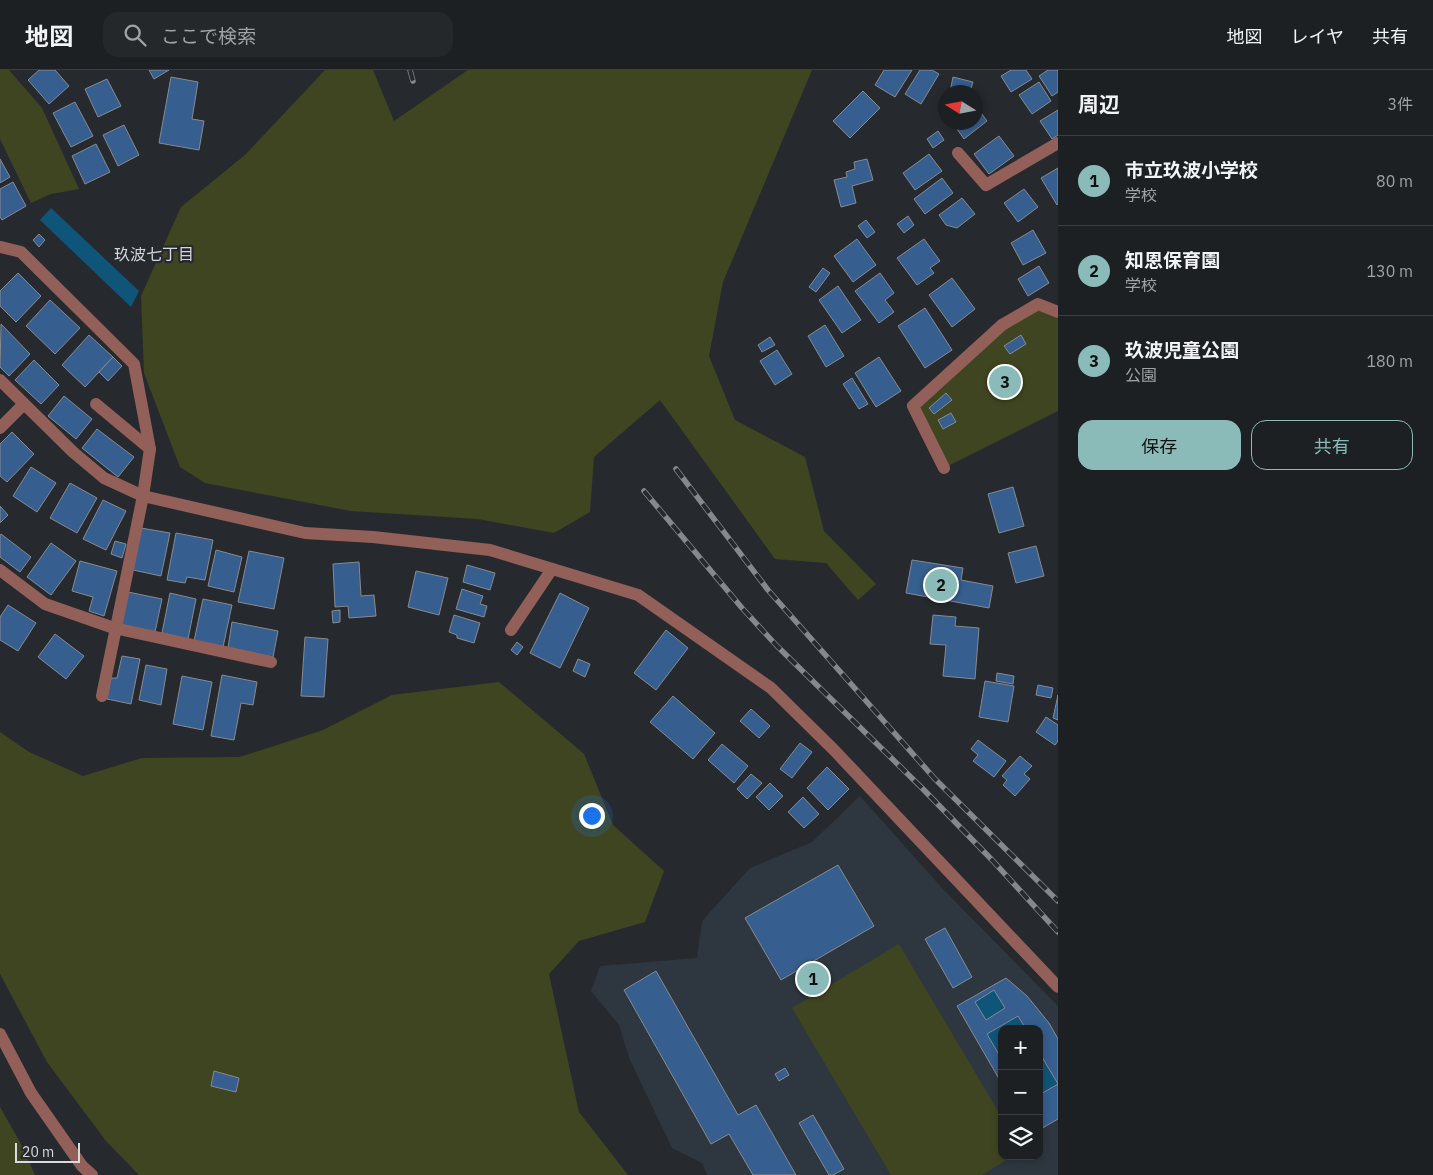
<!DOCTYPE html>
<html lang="ja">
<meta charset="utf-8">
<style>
body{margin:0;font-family:"IBM Plex Sans","Noto Sans JP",sans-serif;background:#25282b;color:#f1f3f6}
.controls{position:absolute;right:15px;bottom:15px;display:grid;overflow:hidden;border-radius:10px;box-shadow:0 2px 8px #0003}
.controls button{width:45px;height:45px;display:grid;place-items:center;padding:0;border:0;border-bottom:1px solid #3a3e41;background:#1c2023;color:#f1f3f6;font:25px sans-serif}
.compass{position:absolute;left:938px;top:15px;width:45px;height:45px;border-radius:50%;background:#1c2023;box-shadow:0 2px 8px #0003;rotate:281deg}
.scale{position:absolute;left:15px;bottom:12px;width:65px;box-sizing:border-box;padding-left:5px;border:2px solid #d9dbde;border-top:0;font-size:14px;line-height:18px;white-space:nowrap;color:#d9dbde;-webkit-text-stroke:4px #262a2f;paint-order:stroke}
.you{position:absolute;left:591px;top:745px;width:18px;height:18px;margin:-12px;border:4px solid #fff;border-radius:50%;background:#1a73e8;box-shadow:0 0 0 8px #1a73e833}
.badge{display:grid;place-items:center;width:32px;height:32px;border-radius:50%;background:#8bbbb9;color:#111;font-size:16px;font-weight:700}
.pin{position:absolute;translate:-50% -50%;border:2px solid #fff;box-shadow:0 1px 5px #0006}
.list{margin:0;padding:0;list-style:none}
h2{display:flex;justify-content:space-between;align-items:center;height:65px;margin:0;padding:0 20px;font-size:21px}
h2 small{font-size:16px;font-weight:400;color:#a0a3a6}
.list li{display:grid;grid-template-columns:32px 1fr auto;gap:15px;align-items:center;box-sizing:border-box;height:90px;padding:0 20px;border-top:1px solid #3a3e41}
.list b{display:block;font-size:19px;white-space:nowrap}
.list p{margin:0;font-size:16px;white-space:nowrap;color:#a0a3a6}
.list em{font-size:16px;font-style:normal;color:#a0a3a6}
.actions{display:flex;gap:10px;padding:15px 20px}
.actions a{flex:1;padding:11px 0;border:1px solid #8bbbb9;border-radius:15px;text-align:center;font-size:18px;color:#8bbbb9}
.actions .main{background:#8bbbb9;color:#111}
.icon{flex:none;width:28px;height:28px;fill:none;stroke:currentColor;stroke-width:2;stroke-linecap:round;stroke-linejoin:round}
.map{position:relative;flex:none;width:1058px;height:1105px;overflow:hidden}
header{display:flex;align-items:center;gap:30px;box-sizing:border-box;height:70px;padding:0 25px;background:#1c2023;border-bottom:1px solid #3a3e41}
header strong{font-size:24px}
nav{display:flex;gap:28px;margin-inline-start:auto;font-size:18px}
.search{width:350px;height:45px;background:#25282b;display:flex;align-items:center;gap:12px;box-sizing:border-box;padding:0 18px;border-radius:15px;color:#a0a3a6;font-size:19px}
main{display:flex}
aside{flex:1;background:#1c2023}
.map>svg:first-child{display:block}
</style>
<header>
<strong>地図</strong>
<div class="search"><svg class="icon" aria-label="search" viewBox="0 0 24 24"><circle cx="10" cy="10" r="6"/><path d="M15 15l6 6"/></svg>ここで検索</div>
<nav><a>地図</a><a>レイヤ</a><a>共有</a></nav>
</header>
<main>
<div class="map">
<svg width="1058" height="1105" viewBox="0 0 1058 1105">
<rect width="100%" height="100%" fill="#262a2f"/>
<path fill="#2e363f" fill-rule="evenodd" d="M860,726L942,818L1058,936V1105H707L702,1093L672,1078L630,990L619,955L591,921L600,896L697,888L702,851L750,798L812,772ZM1002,959H1039V1086H1002Z"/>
<g fill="#404521">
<polygon points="0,0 9,0 42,38 79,119 51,124 31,133 0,69"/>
<polygon points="325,0 373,0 394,51 468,0 812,0 723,212 709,286 735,350 805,387 824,461 876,514 858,530 826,493 775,489 660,330 594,387 590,442 554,463 478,449 351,441 205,413 180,397 144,303 141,226 181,137 245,85"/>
<polygon points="1038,236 1058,243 1058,341 944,398 914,338 1002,255"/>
<polygon points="499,612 584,684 613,755 664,801 645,852 579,871 549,904 579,1042 628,1105 139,1105 106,1071 47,992 0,904 0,662 29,682 83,706 142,688 240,687 323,660 392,625"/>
<polygon points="899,874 1002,1048 1002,1086 1013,1086 982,1105 891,1105 792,938"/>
<polygon points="0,1037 21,1074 35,1105 0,1105"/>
</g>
<g fill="#0f557a">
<polygon points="51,138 139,221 131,237 40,150"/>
<polygon points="994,920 1005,938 986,950 975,932"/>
<polygon points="1018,946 1026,959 1002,959 1002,990 987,964"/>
<polygon points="1039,982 1058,1014 1039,1025"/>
</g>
<g fill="#365e8e" stroke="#878b91" fill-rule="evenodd">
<polygon points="39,0 55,0 69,16 49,34 28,10"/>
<polygon points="149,0 169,0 154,9"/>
<polygon points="884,0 912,0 895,27 875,15"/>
<polygon points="920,0 932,0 939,4 921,34 905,24"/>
<polygon points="1011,0 1026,0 1032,9 1011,22 1001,6"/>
<polygon points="1048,0 1058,0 1058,22 1052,26 1039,6"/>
<polygon points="171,7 198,12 192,49 204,51 199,80 159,73"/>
<polygon points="953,7 973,12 970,22 950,22"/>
<polygon points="107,9 121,36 98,47 85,19"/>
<polygon points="1039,12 1051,31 1032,44 1019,25"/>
<polygon points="863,21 880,38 850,68 833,51"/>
<polygon points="75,32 93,66 71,77 53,43"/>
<polygon points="976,36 987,51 964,69 952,52 976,52"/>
<polygon points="1058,40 1058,65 1052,69 1040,51"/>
<polygon points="124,55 139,85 118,96 103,65"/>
<polygon points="938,61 944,70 933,78 927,69"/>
<polygon points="999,66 1014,86 989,104 974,84"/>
<polygon points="96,74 110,102 85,114 72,86"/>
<polygon points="929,84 942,101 915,120 903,103"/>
<polygon points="0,89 10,107 0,113"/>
<polygon points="867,89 873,110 852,116 856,133 841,137 834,110 847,107 846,102 855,99 854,92"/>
<polygon points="1058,98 1058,134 1057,135 1041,108"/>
<polygon points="942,108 953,123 925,144 914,129"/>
<polygon points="13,112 26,136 2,150 0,147 0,119"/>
<polygon points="1024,119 1038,137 1018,152 1004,133"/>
<polygon points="962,128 975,144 957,158 946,155 939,145"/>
<polygon points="908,146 914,155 904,163 897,154"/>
<polygon points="866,150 875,162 867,168 858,156"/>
<polygon points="1033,160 1046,183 1023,195 1011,173"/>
<polygon points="39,164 45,170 39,177 33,170"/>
<polygon points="857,169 876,195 853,212 834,186"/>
<polygon points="924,169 940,191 930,198 934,203 917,215 897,188"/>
<polygon points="1039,196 1049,213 1028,226 1018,209"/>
<polygon points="823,198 830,203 816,222 809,217"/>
<polygon points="18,203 41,226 16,252 0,236 0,221"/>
<polygon points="880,203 894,223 885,230 894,242 879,253 855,221"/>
<polygon points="952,208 975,239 952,257 929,225"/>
<polygon points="838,216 861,250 842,263 819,230"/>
<polygon points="50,230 80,258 55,284 26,256"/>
<polygon points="925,238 952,280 925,298 898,256"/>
<polygon points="1,254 30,284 9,306 0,297"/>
<polygon points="825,255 844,286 826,297 808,266"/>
<polygon points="89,265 113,287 85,317 62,295"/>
<polygon points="1021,265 1026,274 1010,284 1004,276"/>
<polygon points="770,267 775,275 762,282 758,275"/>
<polygon points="777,280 792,304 775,315 760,291"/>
<polygon points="113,287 122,296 108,311 99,302"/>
<polygon points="879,287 901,321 876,337 855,303"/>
<polygon points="34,290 59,315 41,334 15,310"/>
<polygon points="852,308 868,334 859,339 843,314"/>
<polygon points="946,323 952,330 934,344 929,338"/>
<polygon points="64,326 92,349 76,369 48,346"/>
<polygon points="951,343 956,352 943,359 938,350"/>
<polygon points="97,359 134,387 118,407 82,378"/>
<polygon points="12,362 34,384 7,412 0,406 0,374"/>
<polygon points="31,397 56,413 37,442 13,426"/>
<polygon points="70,413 97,428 77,463 50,448"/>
<polygon points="1013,417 1024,456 999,463 988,424"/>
<polygon points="103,430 126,441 106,480 83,469"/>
<polygon points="0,436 8,445 0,453"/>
<polygon points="141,458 170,463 161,506 133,500"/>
<polygon points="176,463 213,470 205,510 187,507 185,513 167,510"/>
<polygon points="1,464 31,487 20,502 0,487 0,466"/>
<polygon points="115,471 126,474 122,488 111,484"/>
<polygon points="51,473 76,491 51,525 27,507"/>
<polygon points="1036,476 1044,506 1016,513 1008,483"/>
<polygon points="216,480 242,487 234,522 208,516"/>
<polygon points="249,481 284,488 274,539 238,532"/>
<polygon points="912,490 963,498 961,510 993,516 989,538 906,523"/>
<polygon points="80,491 117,501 104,546 89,541 93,527 72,521"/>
<polygon points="359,492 361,526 374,525 376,546 349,548 348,536 335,537 333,494"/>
<polygon points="467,495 495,503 490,520 463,512"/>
<polygon points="416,501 448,508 439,545 408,537"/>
<polygon points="462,519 483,526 480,534 487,536 484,547 456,539"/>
<polygon points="128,522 162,529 155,562 121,556"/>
<polygon points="170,523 196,529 188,569 162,563"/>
<polygon points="560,523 589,538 560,598 530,583"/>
<polygon points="203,529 232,535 223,577 194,571"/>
<polygon points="8,535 36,553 18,581 0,570 0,547"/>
<polygon points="340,540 340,552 333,553 332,541"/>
<polygon points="454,545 480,553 474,573 457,568 457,565 449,562"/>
<polygon points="933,545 956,547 955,556 979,558 975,609 943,606 946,575 930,574"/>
<polygon points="232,552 278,561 273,587 228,578"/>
<polygon points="666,560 688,578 656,620 634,603"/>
<polygon points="55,564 84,586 66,609 38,587"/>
<polygon points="305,567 328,569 324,627 301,626"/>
<polygon points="517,572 523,577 517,585 511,580"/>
<polygon points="122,586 140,589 131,634 107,629 111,608 117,608"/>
<polygon points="578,589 590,594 585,607 573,601"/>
<polygon points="146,595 167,599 161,635 139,630"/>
<polygon points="997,603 1014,606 1013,614 996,611"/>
<polygon points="222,605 257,612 253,635 241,633 234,670 211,666"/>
<polygon points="182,606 212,612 203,660 173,654"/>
<polygon points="985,611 1014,616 1008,652 979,647"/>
<polygon points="1038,615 1053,618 1051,628 1036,625"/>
<polygon points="1058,625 1058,650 1053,648"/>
<polygon points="673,626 715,663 693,689 650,652"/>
<polygon points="751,639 770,656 759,668 740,651"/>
<polygon points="1046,647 1058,655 1058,671 1055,675 1036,662"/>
<polygon points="978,670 1006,691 994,707 973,691 978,685 971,679"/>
<polygon points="800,673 812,682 792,708 780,699"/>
<polygon points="722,674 748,696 734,713 708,690"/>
<polygon points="1020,686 1032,696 1024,704 1030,709 1015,726 1003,715 1007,710 1002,706"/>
<polygon points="827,697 849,719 828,740 807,718"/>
<polygon points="751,704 762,713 747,729 737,719"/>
<polygon points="770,713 783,726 769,740 756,727"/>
<polygon points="803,727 819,744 804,758 788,742"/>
<polygon points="838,795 874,856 781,910 745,848"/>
<polygon points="945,858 972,907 953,918 925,869"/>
<polygon points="656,901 738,1045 756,1035 796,1105 753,1105 729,1064 711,1074 624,920"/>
<path d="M1006,908L1027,926L1049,953L1058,969V1014L1039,982V959H1026L1018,946L987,964L1002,990V1014L957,936ZM994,920L1005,938L986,950L975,932Z"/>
<polygon points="785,998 789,1005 779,1011 775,1004"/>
<polygon points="214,1001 239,1008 236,1022 211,1016"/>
<polygon points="1058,1014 1058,1049 1039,1060 1039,1025"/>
<polygon points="813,1045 844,1099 833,1105 829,1105 799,1053"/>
</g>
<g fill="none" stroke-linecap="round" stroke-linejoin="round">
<g stroke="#926059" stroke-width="12">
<polyline points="958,83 986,115 1058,73"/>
<polyline points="1,177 21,182 134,294 150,379 143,426 102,626"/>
<polyline points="0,310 73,382 104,408 143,426 305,463 373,467 490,480 638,525 771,618 834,680 1058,917"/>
<polyline points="96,334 150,379"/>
<polyline points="0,358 24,334"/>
<polyline points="944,398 913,336 1002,255 1038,234 1058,242"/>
<polyline points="0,500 45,534 114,558 271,592"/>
<polyline points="511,560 552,499"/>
<polyline points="0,964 31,1023 82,1096 92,1105"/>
</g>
<g stroke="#85888c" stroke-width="5.5">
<g id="rail">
<polyline points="410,0 413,11"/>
<polyline points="676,399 768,520 935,709 1058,831"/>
<polyline points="644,421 742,538 777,576 923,719 993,791 1058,862"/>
</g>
</g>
<use href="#rail" stroke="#262a2f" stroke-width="4" stroke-dasharray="11" stroke-linecap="butt"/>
</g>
<g text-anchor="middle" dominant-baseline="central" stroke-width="4.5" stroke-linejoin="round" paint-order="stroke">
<g font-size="16" fill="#d2d7de" stroke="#262a2f">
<text x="154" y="184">玖波七丁目</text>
</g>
</g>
</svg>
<div class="controls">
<button>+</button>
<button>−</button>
<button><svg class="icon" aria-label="layers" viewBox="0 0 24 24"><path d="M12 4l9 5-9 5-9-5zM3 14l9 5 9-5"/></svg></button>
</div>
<svg class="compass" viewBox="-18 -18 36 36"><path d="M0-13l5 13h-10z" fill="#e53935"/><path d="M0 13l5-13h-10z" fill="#a0a3a6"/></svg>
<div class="scale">20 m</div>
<div class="you"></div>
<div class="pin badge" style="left:813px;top:909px">1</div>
<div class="pin badge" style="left:941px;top:515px">2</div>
<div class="pin badge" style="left:1005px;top:312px">3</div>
</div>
<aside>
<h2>周辺<small>3件</small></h2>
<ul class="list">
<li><span class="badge">1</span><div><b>市立玖波小学校</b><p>学校</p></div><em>80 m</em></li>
<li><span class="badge">2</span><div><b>知恩保育園</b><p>学校</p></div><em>130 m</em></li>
<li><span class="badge">3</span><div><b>玖波児童公園</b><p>公園</p></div><em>180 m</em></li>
</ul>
<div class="actions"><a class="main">保存</a><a>共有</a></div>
</aside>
</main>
